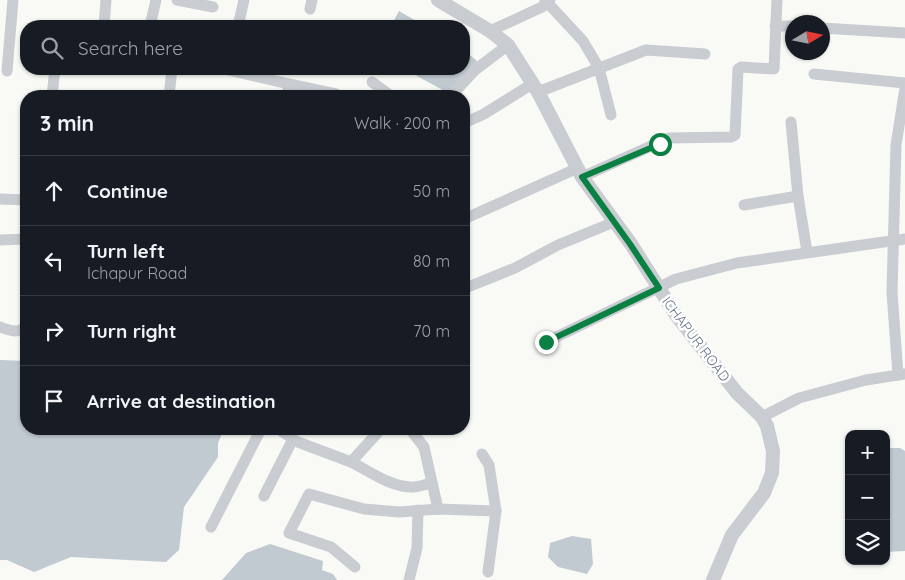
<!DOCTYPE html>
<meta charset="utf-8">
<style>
body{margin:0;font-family:Quicksand,sans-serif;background:#20242c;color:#f1f3f6}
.controls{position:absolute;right:15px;bottom:15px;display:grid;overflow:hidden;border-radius:10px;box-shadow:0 1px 4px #0004}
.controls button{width:45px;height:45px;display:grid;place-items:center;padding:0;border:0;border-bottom:1px solid #363941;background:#171b24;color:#f1f3f6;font:25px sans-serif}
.compass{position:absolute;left:785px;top:15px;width:45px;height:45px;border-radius:50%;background:#171b24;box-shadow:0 1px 4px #0004;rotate:80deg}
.stop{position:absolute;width:15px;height:15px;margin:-11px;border:4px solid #0b8043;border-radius:50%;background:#fff}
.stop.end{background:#0b8043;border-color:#fff;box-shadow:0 1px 5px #0008}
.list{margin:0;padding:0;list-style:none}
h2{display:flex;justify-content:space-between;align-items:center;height:65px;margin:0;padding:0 20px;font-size:21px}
h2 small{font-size:16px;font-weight:400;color:#9ea1a6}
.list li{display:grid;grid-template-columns:32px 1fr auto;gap:15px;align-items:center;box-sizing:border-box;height:70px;padding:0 20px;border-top:1px solid #363941}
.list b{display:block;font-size:19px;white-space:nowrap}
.list p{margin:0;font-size:16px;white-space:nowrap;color:#9ea1a6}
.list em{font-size:16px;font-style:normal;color:#9ea1a6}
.icon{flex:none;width:28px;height:28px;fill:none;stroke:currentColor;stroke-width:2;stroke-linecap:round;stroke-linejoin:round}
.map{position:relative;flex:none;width:905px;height:580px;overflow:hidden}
.search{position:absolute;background:#171b24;box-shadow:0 1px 4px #0004;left:20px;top:20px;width:450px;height:55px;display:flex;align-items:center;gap:12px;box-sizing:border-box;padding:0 18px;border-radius:20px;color:#9ea1a6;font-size:19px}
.panel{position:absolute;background:#171b24;box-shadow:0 1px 4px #0004;left:20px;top:90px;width:450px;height:345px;border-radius:20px}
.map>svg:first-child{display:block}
</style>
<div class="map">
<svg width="905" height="580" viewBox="0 0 905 580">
<rect width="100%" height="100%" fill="#f9f9f6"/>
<g fill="#c1cad0">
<polygon points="399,11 425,26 391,26"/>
<polygon points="464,50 477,61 450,94 404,69 464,69"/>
<polygon points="0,360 26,361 26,429 224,429 218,443 218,457 184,507 179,550 166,562 71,557 34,572 7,560 0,560"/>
<polygon points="886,448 900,448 905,451 905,551 886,552"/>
<polygon points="572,536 591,539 593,564 587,574 558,567 548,557 550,543"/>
<polygon points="270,544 323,561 322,570 333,574 337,580 222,580 246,553"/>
</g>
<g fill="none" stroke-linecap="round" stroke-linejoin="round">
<g stroke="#c9ccd0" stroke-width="11">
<polyline points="177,0 213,7"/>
<polyline points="545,0 583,41 599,68 611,115"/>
<polyline points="310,9 312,0"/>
<polyline points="104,26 106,0"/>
<polyline points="150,26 156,0"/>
<polyline points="238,26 244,0"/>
<polyline points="775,26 792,26"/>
<polyline points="822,28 905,33"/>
<polyline points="490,31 542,7 550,0"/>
<polyline points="224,69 289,84 287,96"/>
<polyline points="7,71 13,0"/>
<polyline points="814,74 905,83"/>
<polyline points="372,82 391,96"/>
<polyline points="289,84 336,94"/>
<polyline points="538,92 646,50 705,54"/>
<polyline points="52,96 55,69"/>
<polyline points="169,96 172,69"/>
<polyline points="451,96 475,70 508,45"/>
<polyline points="791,122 798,196 807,252"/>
<polyline points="464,123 484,114 532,84"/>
<polyline points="582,177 669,138 731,137 735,135 738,69 741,67 774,69 777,0"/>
<polyline points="0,199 26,200"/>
<polyline points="744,205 798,196"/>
<polyline points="464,219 578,168"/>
<polyline points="0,240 26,239"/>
<polyline points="468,287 515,268 558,245 614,222"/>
<path d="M0,327C9,330 20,335 26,325"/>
<polyline points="546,342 676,279 737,263 905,239"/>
<polyline points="898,375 892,292 896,145 905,88"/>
<polyline points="762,417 799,398 866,380 905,374"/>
<polyline points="278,429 298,442 351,462 381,429"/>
<polyline points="410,429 424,447 438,509"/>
<path d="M351,462C369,471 392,488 413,487C419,487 426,484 432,483"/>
<polyline points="264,496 293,439"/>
<polyline points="211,527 261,429"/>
<polyline points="355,567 331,547 289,533 309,494 364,509 399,512 438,509 496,511 489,465 482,454"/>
<polyline points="488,572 496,511"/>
<polyline points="409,580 417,548 418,510"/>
</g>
<polyline stroke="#c9ccd0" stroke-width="14" points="438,0 490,31 508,45 538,92 582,177 631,244 676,315 737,393 762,417 767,426 773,451 772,473 764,493 732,535 713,580"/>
</g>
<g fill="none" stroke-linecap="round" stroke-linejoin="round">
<polyline stroke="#0b8043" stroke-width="6" points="546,342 659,288 630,244 582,177 660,144"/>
</g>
<g text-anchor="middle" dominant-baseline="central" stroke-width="5" stroke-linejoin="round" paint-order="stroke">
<g font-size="14" fill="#667689" stroke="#fff">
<text transform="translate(696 339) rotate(53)">ICHAPUR ROAD</text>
</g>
</g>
</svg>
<div class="controls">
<button>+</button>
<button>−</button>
<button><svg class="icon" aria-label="layers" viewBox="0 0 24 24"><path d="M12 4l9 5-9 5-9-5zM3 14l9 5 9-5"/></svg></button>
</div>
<svg class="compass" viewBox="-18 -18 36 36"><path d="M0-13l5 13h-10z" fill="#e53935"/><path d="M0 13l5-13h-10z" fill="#9ea1a6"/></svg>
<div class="stop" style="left:660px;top:144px"></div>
<div class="stop end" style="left:546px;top:342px"></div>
<div class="search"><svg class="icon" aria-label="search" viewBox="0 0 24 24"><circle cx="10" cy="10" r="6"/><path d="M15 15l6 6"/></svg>Search here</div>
<section class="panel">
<h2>3 min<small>Walk · 200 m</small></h2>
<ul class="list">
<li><svg class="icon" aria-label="ahead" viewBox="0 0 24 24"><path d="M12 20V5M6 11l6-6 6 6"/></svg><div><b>Continue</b></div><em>50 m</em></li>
<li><svg class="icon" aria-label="left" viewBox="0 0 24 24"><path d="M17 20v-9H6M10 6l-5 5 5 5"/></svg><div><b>Turn left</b><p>Ichapur Road</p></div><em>80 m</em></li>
<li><svg class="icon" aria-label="right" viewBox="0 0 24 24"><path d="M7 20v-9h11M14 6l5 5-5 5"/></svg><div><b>Turn right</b></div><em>70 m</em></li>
<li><svg class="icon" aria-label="arrive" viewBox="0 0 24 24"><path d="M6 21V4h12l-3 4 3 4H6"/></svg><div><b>Arrive at destination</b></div></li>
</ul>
</section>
</div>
